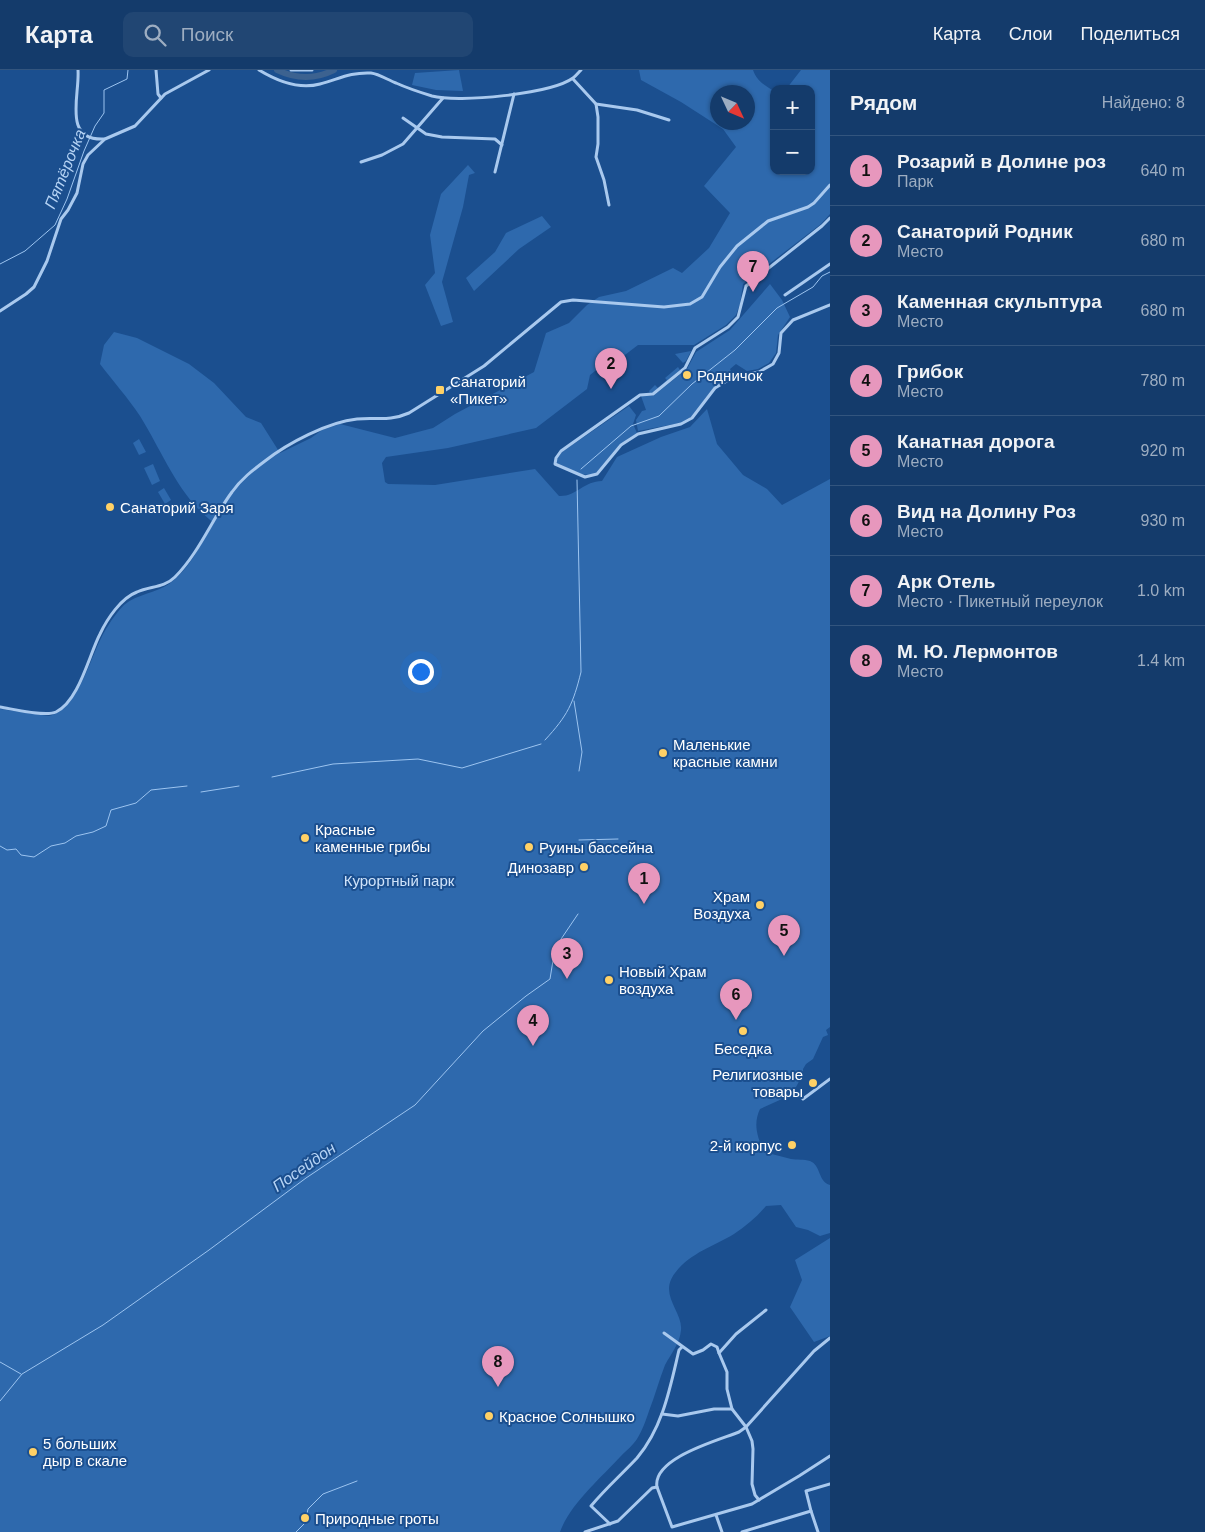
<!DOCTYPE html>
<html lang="ru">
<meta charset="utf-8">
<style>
body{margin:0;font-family:Helvetica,sans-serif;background:#214673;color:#f1f3f6}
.controls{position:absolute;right:15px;top:15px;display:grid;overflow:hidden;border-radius:10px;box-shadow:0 1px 4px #0004}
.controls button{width:45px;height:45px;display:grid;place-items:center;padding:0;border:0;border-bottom:1px solid #33557e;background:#143b6b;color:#f1f3f6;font:25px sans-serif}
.compass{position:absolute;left:710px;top:15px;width:45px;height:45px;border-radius:50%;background:#143b6b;box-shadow:0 1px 4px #0004;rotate:134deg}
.you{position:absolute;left:420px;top:601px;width:18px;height:18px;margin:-12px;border:4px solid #fff;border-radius:50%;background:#1a73e8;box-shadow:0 0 0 8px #1a73e833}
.badge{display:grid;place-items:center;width:32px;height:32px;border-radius:50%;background:#e797bd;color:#111;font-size:16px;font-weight:700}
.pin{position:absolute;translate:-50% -41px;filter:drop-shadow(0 1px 2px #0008)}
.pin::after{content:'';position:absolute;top:26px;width:18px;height:15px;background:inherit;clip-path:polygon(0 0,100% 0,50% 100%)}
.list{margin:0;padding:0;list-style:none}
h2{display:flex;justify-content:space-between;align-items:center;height:65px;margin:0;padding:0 20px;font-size:21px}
h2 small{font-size:16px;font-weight:400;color:#9dadc1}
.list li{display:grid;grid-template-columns:32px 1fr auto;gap:15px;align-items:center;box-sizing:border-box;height:70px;padding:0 20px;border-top:1px solid #33557e}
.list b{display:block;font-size:19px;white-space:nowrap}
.list p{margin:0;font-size:16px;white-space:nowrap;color:#9dadc1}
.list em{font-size:16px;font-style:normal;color:#9dadc1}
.icon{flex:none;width:28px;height:28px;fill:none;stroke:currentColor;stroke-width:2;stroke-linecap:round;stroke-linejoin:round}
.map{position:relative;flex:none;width:830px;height:1462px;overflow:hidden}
header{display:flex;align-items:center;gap:30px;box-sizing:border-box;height:70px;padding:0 25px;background:#143b6b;border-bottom:1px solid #33557e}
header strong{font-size:24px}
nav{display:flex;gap:28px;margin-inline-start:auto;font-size:18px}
.search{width:350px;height:45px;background:#214673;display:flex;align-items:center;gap:12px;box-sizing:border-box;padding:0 18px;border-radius:10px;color:#9dadc1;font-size:19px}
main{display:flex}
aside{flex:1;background:#143b6b}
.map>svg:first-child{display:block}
</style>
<header>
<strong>Карта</strong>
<div class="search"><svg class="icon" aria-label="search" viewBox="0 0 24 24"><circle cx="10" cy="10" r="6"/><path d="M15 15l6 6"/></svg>Поиск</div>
<nav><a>Карта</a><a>Слои</a><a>Поделиться</a></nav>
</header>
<main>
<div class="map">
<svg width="830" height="1462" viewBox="0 0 830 1462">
<rect width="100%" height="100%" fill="#1b4f8f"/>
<g fill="#2e69ad" fill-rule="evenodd">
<polygon points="459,0 463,21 436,20 412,15 415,3"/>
<path d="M639,0H753C757,11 764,15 774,21V101H811V19H784L787,18L801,0H830V144L821,154L743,214L740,234L736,245L726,255L694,275H638L617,291L609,290L590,305L587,319L536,358L448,378L386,387L382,393L385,412L388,414L435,415L535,399L559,426C576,427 584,411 602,411L617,387L661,367L690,357L707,339L717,374L743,405L767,419L782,435L830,409V957L826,960L828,965L823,967L813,989L806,994L803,999V1004L796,1017L782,1029L760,1039C753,1054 757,1066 764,1082C773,1084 782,1087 791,1089C797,1090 804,1089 810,1091C821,1095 818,1112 830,1115V1163L820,1166L808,1160L796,1157L781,1135L766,1136C757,1147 746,1156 734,1164C714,1176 690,1183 675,1203C658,1225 683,1241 681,1260C680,1273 671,1284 665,1295C659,1310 655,1326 649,1341C646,1350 642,1361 637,1369C633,1375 626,1381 621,1386C601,1408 570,1434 560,1462H0V639L49,646C81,639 91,580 108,556C112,549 118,541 124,535C137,524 156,523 169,514C190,499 201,473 214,453C179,427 163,383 140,346C128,328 113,311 100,294L104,275L114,262L137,268L189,294L214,313L246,347L261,353L280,383L311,368L322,360L340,354L395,368L433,358L455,344L534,302L546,263L569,253L587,235L599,227L626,221L673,198L682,203L709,178L730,143L704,116L736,77L723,59L681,32L641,10ZM718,22H748V52H718Z"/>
<polygon points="468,95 475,103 469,105 463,137 442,212 453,252 441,256 425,215 435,203 430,165 441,124"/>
<polygon points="542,146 551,157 519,179 474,221 466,208 495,182 506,163"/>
<polygon points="770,214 782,230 790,247 778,265 776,283 769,293 758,299 747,301 736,294 730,299 733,306 714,317 691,347 680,353 638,361 636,350 642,341 646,340 641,326 653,326 687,299 696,282 730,260"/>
<polygon points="691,281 686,291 683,293 675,284"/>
<polygon points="678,297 680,300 652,323 650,323 649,321 655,315 658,318 667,310 665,308"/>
<path d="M629,336L636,345L633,354L637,363L620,374L596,403C583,409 569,398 557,393V389L562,382Z"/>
<polygon points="139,369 146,382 139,385 133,373"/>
<polygon points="153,394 160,411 152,415 144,398"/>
<polygon points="164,418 171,430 165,434 158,422"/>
<polygon points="830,1168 830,1266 814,1272 790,1237 802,1210 795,1190"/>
</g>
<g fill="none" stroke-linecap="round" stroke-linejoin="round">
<g stroke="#9cc4f0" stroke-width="1">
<polyline points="0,194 25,181 55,155 67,129 84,81 95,56 104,43 104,20 127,9 128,0"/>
<polyline points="581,399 631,356 659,346 692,314 735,280 777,238 813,217 822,206 830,202"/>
<polyline points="574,631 582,682 579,701"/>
<path d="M545,670C568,645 573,634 581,602L577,410"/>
<polyline points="272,707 333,694 418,689 462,698 541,674"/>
<polyline points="201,722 239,716"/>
<polyline points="579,770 618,769"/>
<polyline points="0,776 7,780 16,779 21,785 34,787 51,776 65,773 76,766 93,762 106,756 111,740 136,733 151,720 187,716"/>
<polyline points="0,1292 21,1304"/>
<polyline points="0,1331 22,1304 103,1255 209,1180 306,1108 415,1035 483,961 526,926 550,909 555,878 578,844"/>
<polyline points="296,1462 305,1453 308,1439 323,1424 357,1411"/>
</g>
<path stroke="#3c6290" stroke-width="6" d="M277,0C296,9 316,9 334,0"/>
<g stroke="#a9c9ee" stroke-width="3">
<path d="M78,0C80,25 62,71 104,69"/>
<polyline points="156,0 158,24 161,28"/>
<path d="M259,0C277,11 298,20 320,14C339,9 350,2 371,3C379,4 388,10 396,13C407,18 419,22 432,26C458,33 551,24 573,8C576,6 578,3 581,0"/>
<polyline points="291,0 312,0"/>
<polyline points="573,9 596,34 637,40 669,50"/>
<polyline points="596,34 598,47 598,74 596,87 604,110 609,135"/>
<polyline points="403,48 426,64 442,67 495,69 502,75"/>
<polyline points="361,92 382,85 403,74 443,28"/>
<polyline points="495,102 514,24"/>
<polyline points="830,148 822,156 746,216 738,247 728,257 695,278 685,298 653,324 640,325 561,381 556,388 555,394 585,407 597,404 621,375 638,364 681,354 692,348 715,318 735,306 759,302 773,294 779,283 781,263 793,250 830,235"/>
<polyline points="785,225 830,194"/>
<polyline points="0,241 26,224 34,217 47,191 61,149 68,140 77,123 83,94 88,85 105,69 135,56 165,24 209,0"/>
<path d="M0,637C13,639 45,647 56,642C79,631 89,585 100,564C107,549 121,528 137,522C150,516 164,518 175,507C199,483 212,449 232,422C241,409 253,400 265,391C288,373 328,352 357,349C378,347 388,352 409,343L484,296L561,232L573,230L664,237L690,234L702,227L720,197L737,176L768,151L808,137L814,133L830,115"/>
<polyline points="803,1029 830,1009"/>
<polyline points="664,1263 693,1284 703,1280 711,1274 717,1277 719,1283"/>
<polyline points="662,1344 678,1346 714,1339 732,1339"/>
<path d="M657,1417C652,1388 719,1370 739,1362L746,1357L814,1281L830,1268"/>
<polyline points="759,1430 755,1425 752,1414 753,1379 752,1371 746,1357 732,1339 727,1319 727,1302 719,1283 736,1264 766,1240"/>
<polyline points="811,1441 818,1462"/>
<polyline points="716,1445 722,1462"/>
<path d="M610,1454L591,1436C605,1419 622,1404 637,1388C663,1357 670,1318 679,1280L682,1277"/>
<polyline points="585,1462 618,1451 652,1418 657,1417 672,1457 752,1434 799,1406 830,1386"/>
<polyline points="742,1462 811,1441 806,1421 830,1414"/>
</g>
</g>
<g fill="#ffd166" stroke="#1b4f8f" stroke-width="2">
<circle cx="687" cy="305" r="5"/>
<rect x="435" y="315" width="10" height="10" rx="2.5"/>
<circle cx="110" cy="437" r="5"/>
<circle cx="663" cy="683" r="5"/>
<circle cx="305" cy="768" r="5"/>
<circle cx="529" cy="777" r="5"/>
<circle cx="584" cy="797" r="5"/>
<circle cx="760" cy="835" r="5"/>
<circle cx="609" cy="910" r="5"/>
<circle cx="743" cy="961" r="5"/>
<circle cx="813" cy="1013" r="5"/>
<circle cx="792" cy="1075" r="5"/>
<circle cx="489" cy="1346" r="5"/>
<circle cx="33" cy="1382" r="5"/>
<circle cx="305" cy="1448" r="5"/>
</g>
<g text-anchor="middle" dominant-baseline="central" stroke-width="4" stroke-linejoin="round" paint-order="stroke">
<g font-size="15" fill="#fff" stroke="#1b4f8f" text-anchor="start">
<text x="697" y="305">Родничок</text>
<text x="450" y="311">Санаторий<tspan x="450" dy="17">«Пикет»</tspan></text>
<text x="120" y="437">Санаторий Заря</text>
<text x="673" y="674">Маленькие<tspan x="673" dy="17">красные камни</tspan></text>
<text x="315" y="759">Красные<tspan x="315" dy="17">каменные грибы</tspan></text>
<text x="539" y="777">Руины бассейна</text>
<text x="574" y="797" text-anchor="end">Динозавр</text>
<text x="750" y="826" text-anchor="end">Храм<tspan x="750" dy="17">Воздуха</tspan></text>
<text x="619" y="901">Новый Храм<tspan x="619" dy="17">воздуха</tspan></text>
<text x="743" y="978" text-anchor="middle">Беседка</text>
<text x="803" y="1004" text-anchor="end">Религиозные<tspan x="803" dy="17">товары</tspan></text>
<text x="782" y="1075" text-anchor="end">2-й корпус</text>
<text x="499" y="1346">Красное Солнышко</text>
<text x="43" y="1373">5 больших<tspan x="43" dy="17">дыр в скале</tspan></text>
<text x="315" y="1448">Природные гроты</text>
</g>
<g font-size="15" fill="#cfe3fa" stroke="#1b4f8f">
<text x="399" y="810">Курортный парк</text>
</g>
<g font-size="16" font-style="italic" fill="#b5d3f5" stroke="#1b4f8f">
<text transform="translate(65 99) rotate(-68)">Пятёрочка</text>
<text transform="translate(304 1097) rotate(-35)">Посейдон</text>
</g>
</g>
</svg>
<div class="controls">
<button>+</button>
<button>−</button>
</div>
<svg class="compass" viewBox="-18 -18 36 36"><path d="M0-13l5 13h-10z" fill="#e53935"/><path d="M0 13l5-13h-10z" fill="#9dadc1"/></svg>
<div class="you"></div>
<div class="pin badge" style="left:644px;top:834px">1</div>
<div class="pin badge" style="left:611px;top:319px">2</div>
<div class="pin badge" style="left:567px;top:909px">3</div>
<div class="pin badge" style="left:533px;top:976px">4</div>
<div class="pin badge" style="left:784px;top:886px">5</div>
<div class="pin badge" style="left:736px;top:950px">6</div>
<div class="pin badge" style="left:753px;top:222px">7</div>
<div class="pin badge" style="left:498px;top:1317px">8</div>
</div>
<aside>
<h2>Рядом<small>Найдено: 8</small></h2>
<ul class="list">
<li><span class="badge">1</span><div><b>Розарий в Долине роз</b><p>Парк</p></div><em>640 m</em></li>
<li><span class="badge">2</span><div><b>Санаторий Родник</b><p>Место</p></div><em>680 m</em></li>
<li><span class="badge">3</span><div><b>Каменная скульптура</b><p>Место</p></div><em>680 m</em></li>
<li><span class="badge">4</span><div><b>Грибок</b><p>Место</p></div><em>780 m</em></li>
<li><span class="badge">5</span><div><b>Канатная дорога</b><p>Место</p></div><em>920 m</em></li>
<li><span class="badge">6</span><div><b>Вид на Долину Роз</b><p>Место</p></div><em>930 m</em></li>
<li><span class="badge">7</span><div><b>Арк Отель</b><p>Место · Пикетный переулок</p></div><em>1.0 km</em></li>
<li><span class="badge">8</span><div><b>М. Ю. Лермонтов</b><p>Место</p></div><em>1.4 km</em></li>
</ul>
</aside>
</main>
